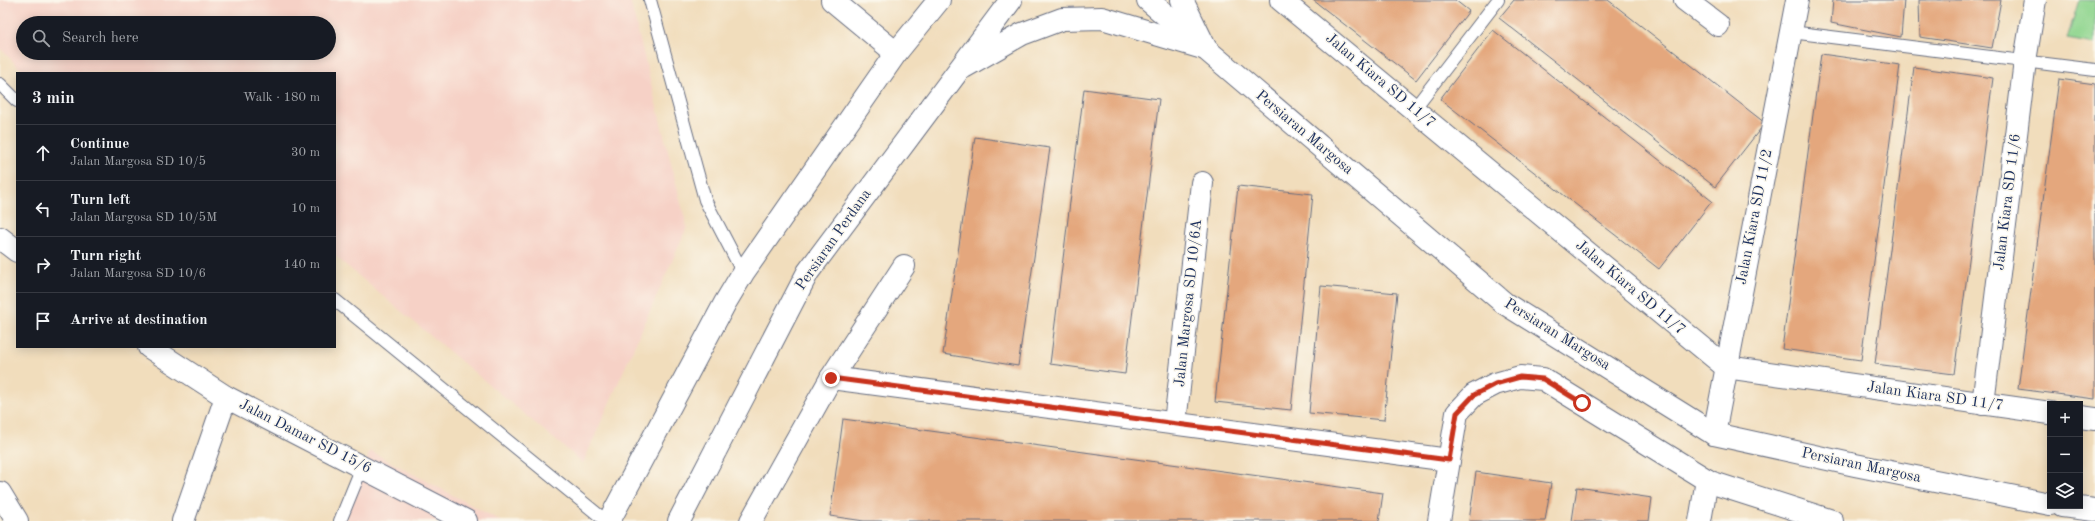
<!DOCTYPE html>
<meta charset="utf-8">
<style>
body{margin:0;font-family:"Old Standard TT",serif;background:#20242c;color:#f1f3f6}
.controls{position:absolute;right:12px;bottom:12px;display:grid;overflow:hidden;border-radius:0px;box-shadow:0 2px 10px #0003}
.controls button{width:36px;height:36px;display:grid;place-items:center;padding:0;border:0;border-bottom:1px solid #363941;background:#171b24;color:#f1f3f6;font:20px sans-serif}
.stop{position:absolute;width:12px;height:12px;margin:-9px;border:3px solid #c8321e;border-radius:50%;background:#fff}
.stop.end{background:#c8321e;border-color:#fff;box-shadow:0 1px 4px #0008}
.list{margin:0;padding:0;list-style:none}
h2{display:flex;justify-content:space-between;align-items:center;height:52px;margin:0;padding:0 16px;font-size:17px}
h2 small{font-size:13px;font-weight:400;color:#9ea1a6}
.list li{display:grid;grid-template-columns:26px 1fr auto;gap:12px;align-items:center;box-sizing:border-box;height:56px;padding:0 16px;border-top:1px solid #363941}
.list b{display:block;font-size:15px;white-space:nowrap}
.list p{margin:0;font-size:13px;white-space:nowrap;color:#9ea1a6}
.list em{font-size:13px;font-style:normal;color:#9ea1a6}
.icon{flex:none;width:22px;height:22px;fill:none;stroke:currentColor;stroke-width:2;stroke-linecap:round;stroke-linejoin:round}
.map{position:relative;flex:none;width:2095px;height:521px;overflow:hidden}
.search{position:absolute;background:#171b24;box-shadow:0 2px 10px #0003;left:16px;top:16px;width:320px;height:44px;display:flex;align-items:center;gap:10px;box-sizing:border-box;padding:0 14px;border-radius:22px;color:#9ea1a6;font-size:15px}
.panel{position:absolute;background:#171b24;box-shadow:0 2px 10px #0003;left:16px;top:72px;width:320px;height:276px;border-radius:0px}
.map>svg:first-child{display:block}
</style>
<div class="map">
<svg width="2095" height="521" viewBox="0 0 2095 521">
<rect width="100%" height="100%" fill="#fbf7ec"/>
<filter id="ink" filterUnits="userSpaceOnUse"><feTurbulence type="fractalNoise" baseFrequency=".025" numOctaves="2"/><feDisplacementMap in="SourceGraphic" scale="8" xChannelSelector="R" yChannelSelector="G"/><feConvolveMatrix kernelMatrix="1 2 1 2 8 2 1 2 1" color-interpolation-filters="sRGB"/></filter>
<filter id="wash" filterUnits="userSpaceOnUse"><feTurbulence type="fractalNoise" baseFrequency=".012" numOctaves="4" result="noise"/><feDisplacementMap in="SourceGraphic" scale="16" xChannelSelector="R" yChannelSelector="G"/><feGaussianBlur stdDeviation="0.9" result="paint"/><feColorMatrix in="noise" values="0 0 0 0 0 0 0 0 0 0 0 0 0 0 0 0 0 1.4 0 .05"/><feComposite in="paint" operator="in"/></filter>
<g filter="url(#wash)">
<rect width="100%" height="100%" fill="#f1ddbc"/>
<g fill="#f6d1c6" fill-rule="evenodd">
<path d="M0,0H630L687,227L583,463L335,256V73H24L0,48ZM23,23H329V53H23Z"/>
<polygon points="370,451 501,521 345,521"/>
</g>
<polygon fill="#8fd58e" stroke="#558276" points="2079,0 2095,0 2095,44 2067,39"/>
<g id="blocks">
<g fill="#e4a77d">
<polygon points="1313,0 1455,0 1469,11 1416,80"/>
<polygon points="1514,0 1608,0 1765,123 1715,187 1499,18"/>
<polygon points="1833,0 1904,0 1901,37 1831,23"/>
<polygon points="1919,0 2001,0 1992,48 1920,37"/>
<polygon points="1493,30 1712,201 1659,269 1440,99"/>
<polygon points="1821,54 1900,65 1861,360 1782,349"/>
<polygon points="1914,67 1993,78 1954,374 1875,364"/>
<polygon points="2059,79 2095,84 2095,399 2018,389"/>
<polygon points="1084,89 1159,99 1125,374 1050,364"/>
<polygon points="975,137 1050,148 1018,366 943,354"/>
<polygon points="1238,186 1313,194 1291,410 1215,402"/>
<polygon points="1321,286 1397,293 1384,420 1309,413"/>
<polygon points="843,419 1383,493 1379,521 864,521 830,516"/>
<polygon points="1476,472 1551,483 1545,521 1469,521"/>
<polygon points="1577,487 1652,498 1649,521 1572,521"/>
</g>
</g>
</g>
<g filter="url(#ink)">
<use href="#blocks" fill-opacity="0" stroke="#666c7f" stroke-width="1"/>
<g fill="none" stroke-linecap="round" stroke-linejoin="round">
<g stroke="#666c7f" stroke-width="14">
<g id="service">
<polyline points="650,0 705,200 743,273"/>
<polyline points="1791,32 2095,70"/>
<polyline points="0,84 17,101"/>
<polyline points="1414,109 1498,0"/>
<polyline points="335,300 606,521"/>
<polyline points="340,521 362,467"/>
</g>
</g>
<g stroke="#666c7f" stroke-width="24">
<g id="minor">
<polyline points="832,0 896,53"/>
<polyline points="1281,0 1726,367 2050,413"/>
<polyline points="1685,0 1718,25"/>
<polyline points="0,238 17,251"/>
<polyline points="149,347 226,397 466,521"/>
<polyline points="831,378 1449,460"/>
<polyline points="1983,404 2025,61 2035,0"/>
<polyline points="2080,417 2095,419"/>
<polyline points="1175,423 1202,183"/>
<polyline points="1714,434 1797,0"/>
<polyline points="0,493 17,521"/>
<polyline points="183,521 226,397"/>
<polyline points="751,521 831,378 904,266"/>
<polyline points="1439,521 1457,413 1474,395 1495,384 1520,377 1543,379 1710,482 1832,521"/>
<polyline points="1700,521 1707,480"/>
</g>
</g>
<g stroke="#666c7f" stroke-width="24">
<g id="tertiary">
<polyline points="1148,0 1504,303 1714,434 1855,465 2050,504"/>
<polyline points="2062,506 2095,510"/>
</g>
</g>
<g stroke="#666c7f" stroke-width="24">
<g id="secondary">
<polyline points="1182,0 1206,49"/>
<polyline points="964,67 1022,34 1062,19 1102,18 1206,49"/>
<polyline points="609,521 725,303 743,273 896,53 939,0"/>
<polyline points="679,521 808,272 1011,0"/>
</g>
</g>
<use href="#service" stroke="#fff" stroke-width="12"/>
<use href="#minor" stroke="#fff" stroke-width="22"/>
<use href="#tertiary" stroke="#fff" stroke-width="22"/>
<use href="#secondary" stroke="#fff" stroke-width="22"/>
</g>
</g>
<g fill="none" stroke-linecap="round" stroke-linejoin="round" filter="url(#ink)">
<polyline stroke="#c8321e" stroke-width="5" points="831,378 1449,460 1457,413 1474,395 1495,384 1520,377 1543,379 1582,403"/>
</g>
<g text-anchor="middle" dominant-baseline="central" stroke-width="3" stroke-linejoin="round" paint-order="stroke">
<g font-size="15" fill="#1b2f5e" stroke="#fbf7ec">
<text transform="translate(1380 81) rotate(40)">Jalan Kiara SD 11/7</text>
<text transform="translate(1304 133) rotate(40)">Persiaran Margosa</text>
<text transform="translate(2008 202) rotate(-83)">Jalan Kiara SD 11/6</text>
<text transform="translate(1755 217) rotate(-79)">Jalan Kiara SD 11/2</text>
<text transform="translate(834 240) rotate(-55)">Persiaran Perdana</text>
<text transform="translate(1630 288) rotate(40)">Jalan Kiara SD 11/7</text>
<text transform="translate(1189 303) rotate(-84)">Jalan Margosa SD 10/6A</text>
<text transform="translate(1557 335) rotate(32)">Persiaran Margosa</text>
<text transform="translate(1935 397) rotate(8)">Jalan Kiara SD 11/7</text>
<text transform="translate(305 437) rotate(27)">Jalan Damar SD 15/6</text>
<text transform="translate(1861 466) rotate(12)">Persiaran Margosa</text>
</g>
</g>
</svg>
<div class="controls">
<button>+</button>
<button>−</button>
<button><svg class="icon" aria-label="layers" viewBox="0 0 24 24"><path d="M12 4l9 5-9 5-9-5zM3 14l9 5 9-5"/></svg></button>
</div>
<div class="stop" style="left:1582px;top:403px"></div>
<div class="stop end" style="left:831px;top:378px"></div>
<div class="search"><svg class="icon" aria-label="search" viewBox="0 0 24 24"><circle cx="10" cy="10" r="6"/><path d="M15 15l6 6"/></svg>Search here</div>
<section class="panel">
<h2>3 min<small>Walk · 180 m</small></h2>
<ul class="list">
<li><svg class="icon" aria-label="ahead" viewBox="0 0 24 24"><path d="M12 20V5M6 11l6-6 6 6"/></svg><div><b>Continue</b><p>Jalan Margosa SD 10/5</p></div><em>30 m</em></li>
<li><svg class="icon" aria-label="left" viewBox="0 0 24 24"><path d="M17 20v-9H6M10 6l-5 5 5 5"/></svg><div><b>Turn left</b><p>Jalan Margosa SD 10/5M</p></div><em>10 m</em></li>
<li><svg class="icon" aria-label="right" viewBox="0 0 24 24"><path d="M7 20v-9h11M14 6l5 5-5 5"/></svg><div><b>Turn right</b><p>Jalan Margosa SD 10/6</p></div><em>140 m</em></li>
<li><svg class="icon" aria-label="arrive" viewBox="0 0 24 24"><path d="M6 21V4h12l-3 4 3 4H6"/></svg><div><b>Arrive at destination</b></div></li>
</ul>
</section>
</div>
